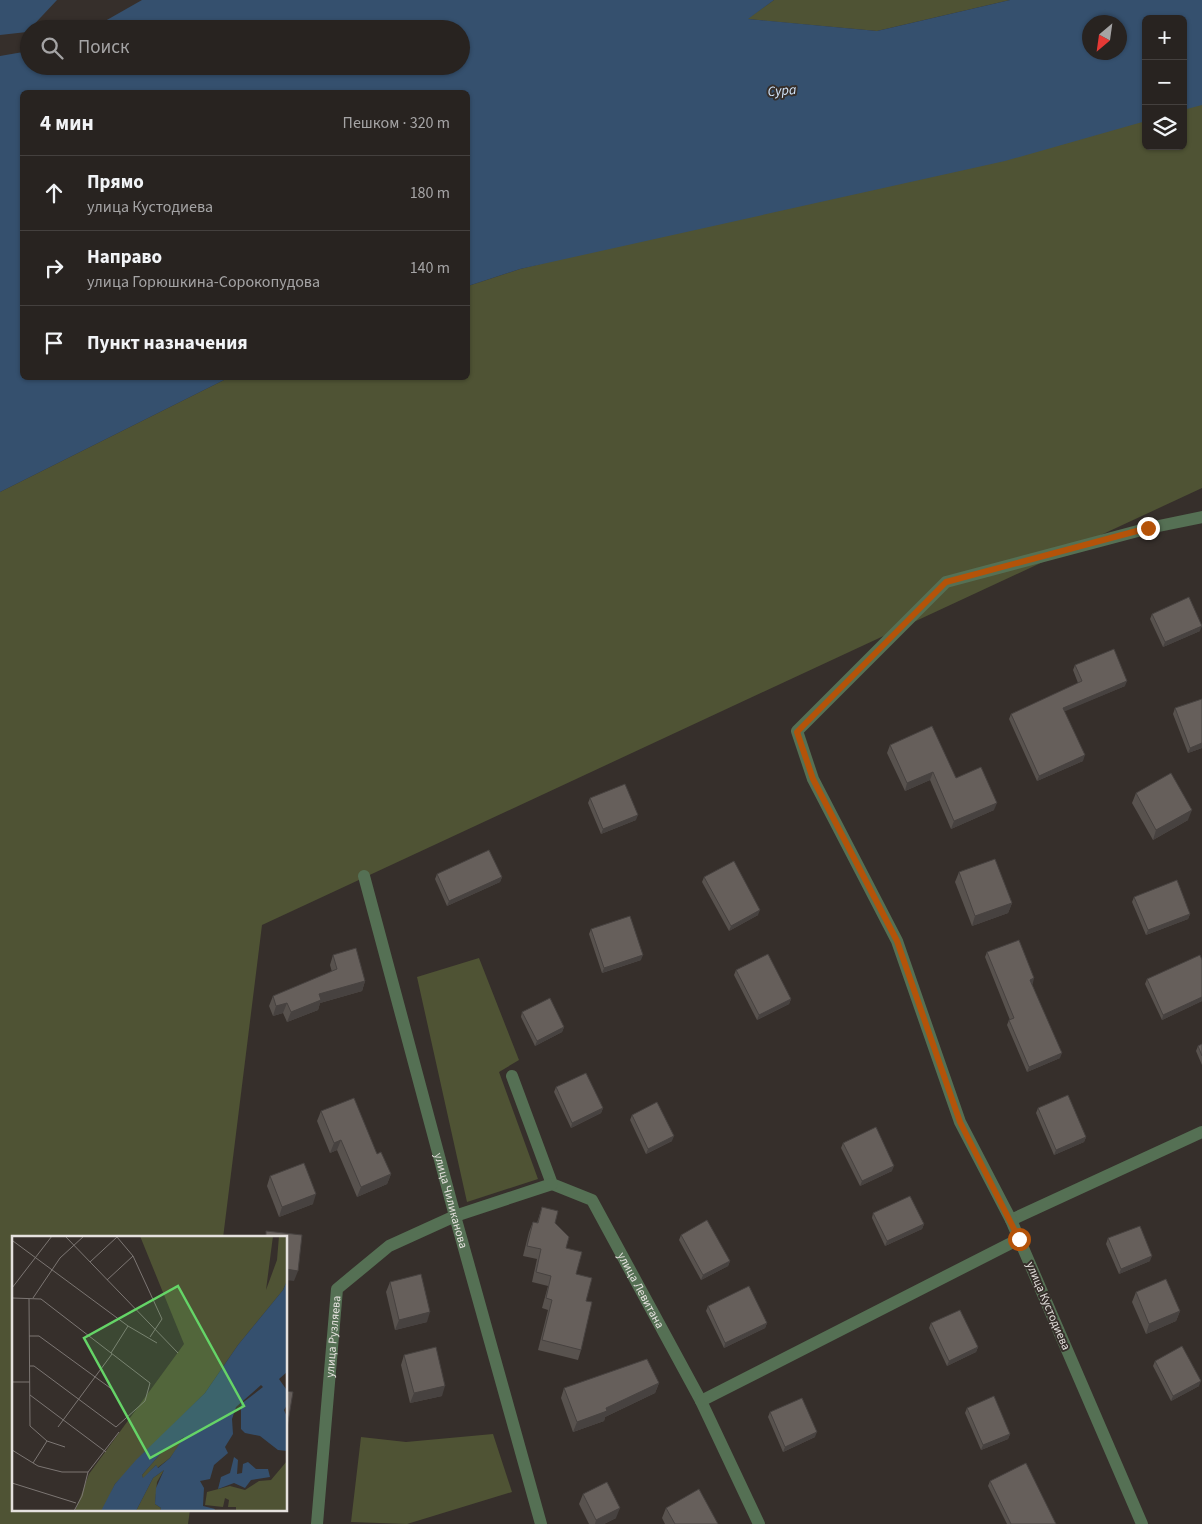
<!DOCTYPE html>
<html lang="ru">
<meta charset="utf-8">
<style>
body{margin:0;font-family:"Source Sans 3",sans-serif;background:#342f2d;color:#f1f3f6}
.controls{position:absolute;right:15px;top:15px;display:grid;overflow:hidden;border-radius:8px;box-shadow:0 1px 4px #0004}
.controls button{width:45px;height:45px;display:grid;place-items:center;padding:0;border:0;border-bottom:1px solid #44403e;background:#282320;color:#f1f3f6;font:25px sans-serif}
.compass{position:absolute;left:1082px;top:15px;width:45px;height:45px;border-radius:50%;background:#282320;box-shadow:0 1px 4px #0004;rotate:209deg}
.stop{position:absolute;width:15px;height:15px;margin:-11px;border:4px solid #b45309;border-radius:50%;background:#fff}
.stop.end{background:#b45309;border-color:#fff;box-shadow:0 1px 5px #0008}
.list{margin:0;padding:0;list-style:none}
h2{display:flex;justify-content:space-between;align-items:center;height:65px;margin:0;padding:0 20px;font-size:21px}
h2 small{font-size:16px;font-weight:400;color:#a5a4a5}
.list li{display:grid;grid-template-columns:32px 1fr auto;gap:15px;align-items:center;box-sizing:border-box;height:75px;padding:0 20px;border-top:1px solid #44403e}
.list b{display:block;font-size:19px;white-space:nowrap}
.list p{margin:0;font-size:16px;white-space:nowrap;color:#a5a4a5}
.list em{font-size:16px;font-style:normal;color:#a5a4a5}
.icon{flex:none;width:28px;height:28px;fill:none;stroke:currentColor;stroke-width:2;stroke-linecap:round;stroke-linejoin:round}
.map{position:relative;flex:none;width:1202px;height:1524px;overflow:hidden}
.search{position:absolute;background:#282320;box-shadow:0 1px 4px #0004;left:20px;top:20px;width:450px;height:55px;display:flex;align-items:center;gap:12px;box-sizing:border-box;padding:0 18px;border-radius:28px;color:#a5a4a5;font-size:19px}
.panel{position:absolute;background:#282320;box-shadow:0 1px 4px #0004;left:20px;top:90px;width:450px;height:290px;border-radius:8px}
.map>svg:first-child{display:block}
</style>
<div class="map">
<svg width="1202" height="1524" viewBox="0 0 1202 1524">
<rect width="100%" height="100%" fill="#362f2b"/>
<g fill="#4f5334">
<polygon points="774,0 1010,0 877,31 747,19"/>
<polygon points="1202,99 1202,488 262,925 223,1238 14,1238 14,1510 190,1510 188,1524 0,1524 0,492 228,378 468,378 468,286 520,269 1146,113 1146,146 1183,146 1183,104"/>
<polygon points="479,958 519,1060 499,1072 538,1179 467,1202 417,977"/>
<polygon points="493,1434 512,1492 407,1524 351,1522 361,1437 406,1442"/>
</g>
<g fill="#35506e" fill-rule="evenodd">
<polygon points="0,0 57,0 27,32 0,35"/>
<path d="M142,0H774L748,19L877,31L1010,0H1202V105L1183,110V19H1146V121L1005,161L520,269L468,286V92H22V378H228L0,492V56L29,51V66H461V29H91ZM1090,22H1120V52H1090Z"/>
</g>
<g fill="none" stroke-linecap="round" stroke-linejoin="round">
<g stroke="#557054" stroke-width="12">
<path id="s1" d="M364,876L455,1216L541,1524"/>
<path id="s2" d="M512,1076L552,1184L592,1200L701,1401L759,1524"/>
<polyline points="1011,1220 1202,1132"/>
<polyline points="701,1401 1019,1239"/>
<path id="s3" d="M317,1524L337,1289L389,1246L455,1216L552,1184"/>
<polyline points="1142,1524 1011,1220 960,1122 897,941 813,779 797,731 946,582 1149,528 1202,517"/>
</g>
</g>
<g fill="#58524e">
<polygon points="1152,614 1200,631 1163,647 1150,619"/>
<polygon points="1075,665 1125,686 1064,711 1083,761 1037,781 1009,719 1011,714 1078,683 1073,670"/>
<polygon points="1202,699 1202,748 1188,753 1173,714 1175,708"/>
<polygon points="890,745 956,778 994,810 951,829 930,780 905,791 887,753"/>
<polygon points="1136,793 1188,820 1153,840 1132,803"/>
<polygon points="590,798 636,820 601,834 588,803"/>
<polygon points="959,872 1012,903 1008,913 972,926 955,882"/>
<polygon points="437,874 502,877 500,882 447,906 435,879"/>
<polygon points="704,877 758,915 729,931 702,882"/>
<polygon points="1134,897 1190,914 1188,919 1146,935 1132,902"/>
<polygon points="591,929 641,960 602,973 589,934"/>
<polygon points="987,952 1033,983 1032,984 1060,1058 1027,1072 1007,1025 1009,1020 1010,1020 985,957"/>
<polygon points="333,955 365,981 362,991 320,1003 318,1010 287,1022 283,1013 273,1016 269,1006 273,996 332,972 330,965"/>
<polygon points="1202,960 1202,1001 1162,1020 1145,984 1147,979"/>
<polygon points="736,970 791,999 789,1004 757,1020 734,975"/>
<polygon points="522,1012 564,1027 562,1032 535,1046 521,1017"/>
<polygon points="1202,1044 1202,1065 1196,1051 1198,1046"/>
<polygon points="556,1087 603,1108 601,1113 571,1128 554,1092"/>
<polygon points="1038,1108 1086,1137 1084,1142 1054,1155 1036,1113"/>
<polygon points="321,1111 377,1154 391,1174 387,1184 357,1197 337,1150 330,1153 317,1121"/>
<polygon points="632,1115 672,1141 646,1154 630,1120"/>
<polygon points="843,1143 892,1171 860,1186 841,1148"/>
<polygon points="270,1176 313,1204 279,1217 267,1186"/>
<polygon points="542,1207 555,1223 566,1248 586,1301 581,1350 578,1360 538,1350 548,1310 542,1308 548,1286 532,1282 537,1259 523,1256 529,1232 533,1222 537,1223"/>
<polygon points="873,1213 924,1224 922,1229 885,1246 872,1218"/>
<polygon points="681,1235 730,1261 728,1266 701,1280 679,1240"/>
<polygon points="1108,1238 1150,1261 1119,1274 1106,1244"/>
<polygon points="390,1282 427,1322 395,1330 386,1292"/>
<polygon points="1136,1292 1180,1311 1176,1321 1146,1334 1132,1302"/>
<polygon points="708,1306 767,1323 765,1328 724,1348 706,1311"/>
<polygon points="931,1323 978,1347 976,1352 947,1366 929,1328"/>
<polygon points="404,1355 442,1396 410,1403 401,1365"/>
<polygon points="1155,1361 1199,1386 1171,1401 1153,1366"/>
<polygon points="659,1383 655,1393 605,1417 604,1421 573,1432 561,1398 564,1388"/>
<polygon points="967,1408 1010,1434 1008,1439 981,1450 965,1413"/>
<polygon points="770,1412 815,1437 783,1452 768,1417"/>
<polygon points="990,1481 1056,1524 1007,1524 988,1486"/>
<polygon points="583,1494 616,1518 604,1524 589,1524 579,1504"/>
<polygon points="666,1508 718,1524 665,1524 662,1518"/>
</g>
<g fill="#474240">
<polygon points="1202,626 1200,631 1163,647 1165,642"/>
<polygon points="1127,681 1125,686 1061,713 1063,708"/>
<polygon points="1202,743 1202,748 1188,753 1190,748"/>
<polygon points="1085,755 1083,761 1037,781 1039,776"/>
<polygon points="933,772 930,780 905,791 907,783"/>
<polygon points="997,803 994,810 951,829 954,821"/>
<polygon points="1192,810 1188,820 1153,840 1156,830"/>
<polygon points="638,815 636,820 601,834 603,829"/>
<polygon points="502,877 500,882 447,906 449,901"/>
<polygon points="1012,903 1008,913 972,926 975,916"/>
<polygon points="760,910 758,915 729,931 731,926"/>
<polygon points="1190,914 1188,919 1146,935 1148,930"/>
<polygon points="643,955 641,960 602,973 604,968"/>
<polygon points="1034,978 1033,983 1028,985 1030,980"/>
<polygon points="365,981 362,991 320,1003 318,1010 287,1022 291,1012 319,994"/>
<polygon points="1202,997 1202,1001 1162,1020 1163,1015"/>
<polygon points="791,999 789,1004 757,1020 759,1015"/>
<polygon points="287,1003 283,1013 273,1016 276,1006"/>
<polygon points="564,1027 562,1032 535,1046 537,1041"/>
<polygon points="1062,1053 1060,1058 1027,1072 1029,1067"/>
<polygon points="603,1108 601,1113 571,1128 572,1123"/>
<polygon points="674,1136 672,1141 646,1154 648,1149"/>
<polygon points="1086,1137 1084,1142 1054,1155 1056,1150"/>
<polygon points="341,1140 337,1150 330,1153 334,1143"/>
<polygon points="894,1166 892,1171 860,1186 862,1181"/>
<polygon points="391,1174 387,1184 357,1197 361,1187"/>
<polygon points="316,1194 313,1204 279,1217 282,1207"/>
<polygon points="924,1224 922,1229 885,1246 887,1241"/>
<polygon points="1152,1256 1150,1261 1119,1274 1121,1269"/>
<polygon points="730,1261 728,1266 701,1280 703,1275"/>
<polygon points="286,1269 298,1271 294,1281 286,1280"/>
<polygon points="1180,1311 1176,1321 1146,1334 1149,1324"/>
<polygon points="430,1312 427,1322 395,1330 399,1320"/>
<polygon points="767,1323 765,1328 724,1348 725,1343"/>
<polygon points="978,1347 976,1352 947,1366 949,1361"/>
<polygon points="1201,1381 1199,1386 1171,1401 1173,1396"/>
<polygon points="659,1383 655,1393 605,1417 604,1421 573,1432 577,1422"/>
<polygon points="445,1386 442,1396 410,1403 414,1393"/>
<polygon points="817,1432 815,1437 783,1452 785,1447"/>
<polygon points="1010,1434 1008,1439 981,1450 983,1445"/>
<polygon points="620,1508 616,1518 604,1524 595,1524 596,1520"/>
</g>
<g fill="#665f5b" stroke="#474240">
<polygon points="1189,597 1202,626 1165,642 1152,614"/>
<polygon points="1114,649 1127,681 1063,708 1085,755 1039,776 1011,714 1082,681 1075,665"/>
<polygon points="1202,699 1202,743 1190,748 1175,708"/>
<polygon points="932,726 956,778 981,767 997,803 954,821 933,772 907,783 890,745"/>
<polygon points="1171,773 1192,810 1156,830 1136,793"/>
<polygon points="625,784 638,815 603,829 590,798"/>
<polygon points="489,850 502,877 449,901 437,874"/>
<polygon points="995,859 1012,903 975,916 959,872"/>
<polygon points="734,861 760,910 731,926 704,877"/>
<polygon points="1177,880 1190,914 1148,930 1134,897"/>
<polygon points="630,916 643,955 604,968 591,929"/>
<polygon points="1019,940 1034,978 1030,980 1062,1053 1029,1067 1009,1020 1014,1018 987,952"/>
<polygon points="356,948 365,981 319,994 321,1000 291,1012 287,1003 276,1006 273,996 337,969 333,955"/>
<polygon points="768,954 791,999 759,1015 736,970"/>
<polygon points="1200,955 1202,960 1202,997 1163,1015 1147,979"/>
<polygon points="550,998 564,1027 537,1041 522,1012"/>
<polygon points="1202,1044 1202,1056 1198,1046"/>
<polygon points="586,1073 603,1108 572,1123 556,1087"/>
<polygon points="1068,1095 1086,1137 1056,1150 1038,1108"/>
<polygon points="354,1098 377,1154 381,1152 391,1174 361,1187 341,1140 334,1143 321,1111"/>
<polygon points="657,1102 674,1136 648,1149 632,1115"/>
<polygon points="876,1127 894,1166 862,1181 843,1143"/>
<polygon points="304,1163 316,1194 282,1207 270,1176"/>
<polygon points="910,1196 924,1224 887,1241 873,1213"/>
<polygon points="542,1207 558,1211 555,1223 569,1237 566,1248 582,1252 576,1274 592,1278 586,1301 592,1302 581,1350 542,1340 552,1300 546,1298 551,1276 536,1272 541,1249 527,1246 533,1222 538,1223"/>
<polygon points="707,1220 730,1261 703,1275 681,1235"/>
<polygon points="1140,1226 1152,1256 1121,1269 1108,1238"/>
<polygon points="266,1231 302,1235 298,1271 286,1269 286,1238 266,1238"/>
<polygon points="421,1274 430,1312 399,1320 390,1282"/>
<polygon points="1166,1279 1180,1311 1149,1324 1136,1292"/>
<polygon points="749,1286 767,1323 725,1343 708,1306"/>
<polygon points="960,1310 978,1347 949,1361 931,1323"/>
<polygon points="1182,1346 1201,1381 1173,1396 1155,1361"/>
<polygon points="436,1347 445,1386 414,1393 404,1355"/>
<polygon points="647,1359 659,1383 606,1408 607,1411 577,1422 564,1388"/>
<polygon points="286,1391 293,1392 286,1434"/>
<polygon points="994,1396 1010,1434 983,1445 967,1408"/>
<polygon points="802,1398 817,1432 785,1447 770,1412"/>
<polygon points="1026,1463 1056,1524 1011,1524 990,1481"/>
<polygon points="607,1482 620,1508 596,1520 583,1494"/>
<polygon points="699,1489 718,1524 675,1524 666,1508"/>
</g>
<g fill="none" stroke-linecap="round" stroke-linejoin="round">
<polyline stroke="#b45309" stroke-width="6" points="1019,1239 960,1122 897,941 813,779 797,732 946,582 1148,528"/>
</g>
<g text-anchor="middle" dominant-baseline="central" stroke-width="4" stroke-linejoin="round" paint-order="stroke">
<g font-size="12" fill="#e5e1de" stroke="#362f2b">
<text stroke="none"><textPath href="#s1" startOffset="336">улица Чиликанова</textPath></text>
<text stroke="none"><textPath href="#s2" startOffset="261">улица Левитана</textPath></text>
<text transform="translate(1048 1306) rotate(67)">улица Кустодиева</text>
<text stroke="none"><textPath href="#s3" startOffset="188">улица Рузляева</textPath></text>
</g>
<g font-size="14" font-style="italic" fill="#d2e5fb" stroke="#362f2b">
<text transform="translate(782 91) rotate(-5)">Сура</text>
</g>
</g>
<g transform="translate(12 1236)">
<rect width="275" height="275" fill="#362f2b"/>
<path d="M128,0H261L254,54L265,24L267,0H275V45L271,54L226,109L193,157L103,248L91,275H63L77,238L172,108ZM173,201L158,222L145,232L144,229L131,243L130,239L149,217ZM275,225V275H224V271H216L217,264L213,262L211,271L193,269L195,256L218,250L233,254L247,245L259,244ZM152,234L145,246L143,268L149,272L148,275H124L141,242Z" fill="#4f5334"/>
<path d="M275,45V136L267,143L274,153L275,169L272,174L275,181V215L266,214L248,200L233,197L229,193V168L251,151L249,149L224,171L220,183L221,198L213,211L216,217L202,229L198,243L188,245L192,252L191,270L203,273L202,275H148L149,272L143,268L144,252L152,234L141,242L124,275H89L103,248L124,224L193,157L226,109L271,54ZM172,201L158,222L146,232L144,229L131,242L130,239L149,217ZM222,221L226,224L225,238L230,237L231,228L236,226L244,233H256L258,241L239,244L233,252L222,247L206,253L209,241L218,237Z" fill="#35506e" fill-rule="evenodd"/>
<path fill="none" stroke="#7c7673" stroke-width="1" d="M53,0L166,117M105,1L121,20L150,83L138,101M1,5L116,90L145,107M78,26L105,1M95,44L121,20M0,52L40,0M0,62L29,63L138,147L133,165L104,191L22,130H18M21,62L48,22L72,0M17,63L18,190L35,205L53,211M17,100H27L101,154M99,117L116,90M0,146H18M18,159L94,216M46,191L100,118M0,214L26,230L50,236H76M21,227L35,205M0,247L64,267M62,275L70,260L76,236L107,196"/>
<path fill="#65d467" fill-opacity="0.15" stroke="#65d467" stroke-width="2.5" d="M166,50L232,170L138,222L72,102Z"/>
<rect width="275" height="275" fill="none" stroke="#e5e1de" stroke-width="2.5"/>
</g>
</svg>
<div class="controls">
<button>+</button>
<button>−</button>
<button><svg class="icon" aria-label="layers" viewBox="0 0 24 24"><path d="M12 4l9 5-9 5-9-5zM3 14l9 5 9-5"/></svg></button>
</div>
<svg class="compass" viewBox="-18 -18 36 36"><path d="M0-13l5 13h-10z" fill="#e53935"/><path d="M0 13l5-13h-10z" fill="#a5a4a5"/></svg>
<div class="stop" style="left:1019px;top:1239px"></div>
<div class="stop end" style="left:1148px;top:528px"></div>
<div class="search"><svg class="icon" aria-label="search" viewBox="0 0 24 24"><circle cx="10" cy="10" r="6"/><path d="M15 15l6 6"/></svg>Поиск</div>
<section class="panel">
<h2>4 мин<small>Пешком · 320 m</small></h2>
<ul class="list">
<li><svg class="icon" aria-label="ahead" viewBox="0 0 24 24"><path d="M12 20V5M6 11l6-6 6 6"/></svg><div><b>Прямо</b><p>улица Кустодиева</p></div><em>180 m</em></li>
<li><svg class="icon" aria-label="right" viewBox="0 0 24 24"><path d="M7 20v-9h11M14 6l5 5-5 5"/></svg><div><b>Направо</b><p>улица Горюшкина-Сорокопудова</p></div><em>140 m</em></li>
<li><svg class="icon" aria-label="arrive" viewBox="0 0 24 24"><path d="M6 21V4h12l-3 4 3 4H6"/></svg><div><b>Пункт назначения</b></div></li>
</ul>
</section>
</div>
